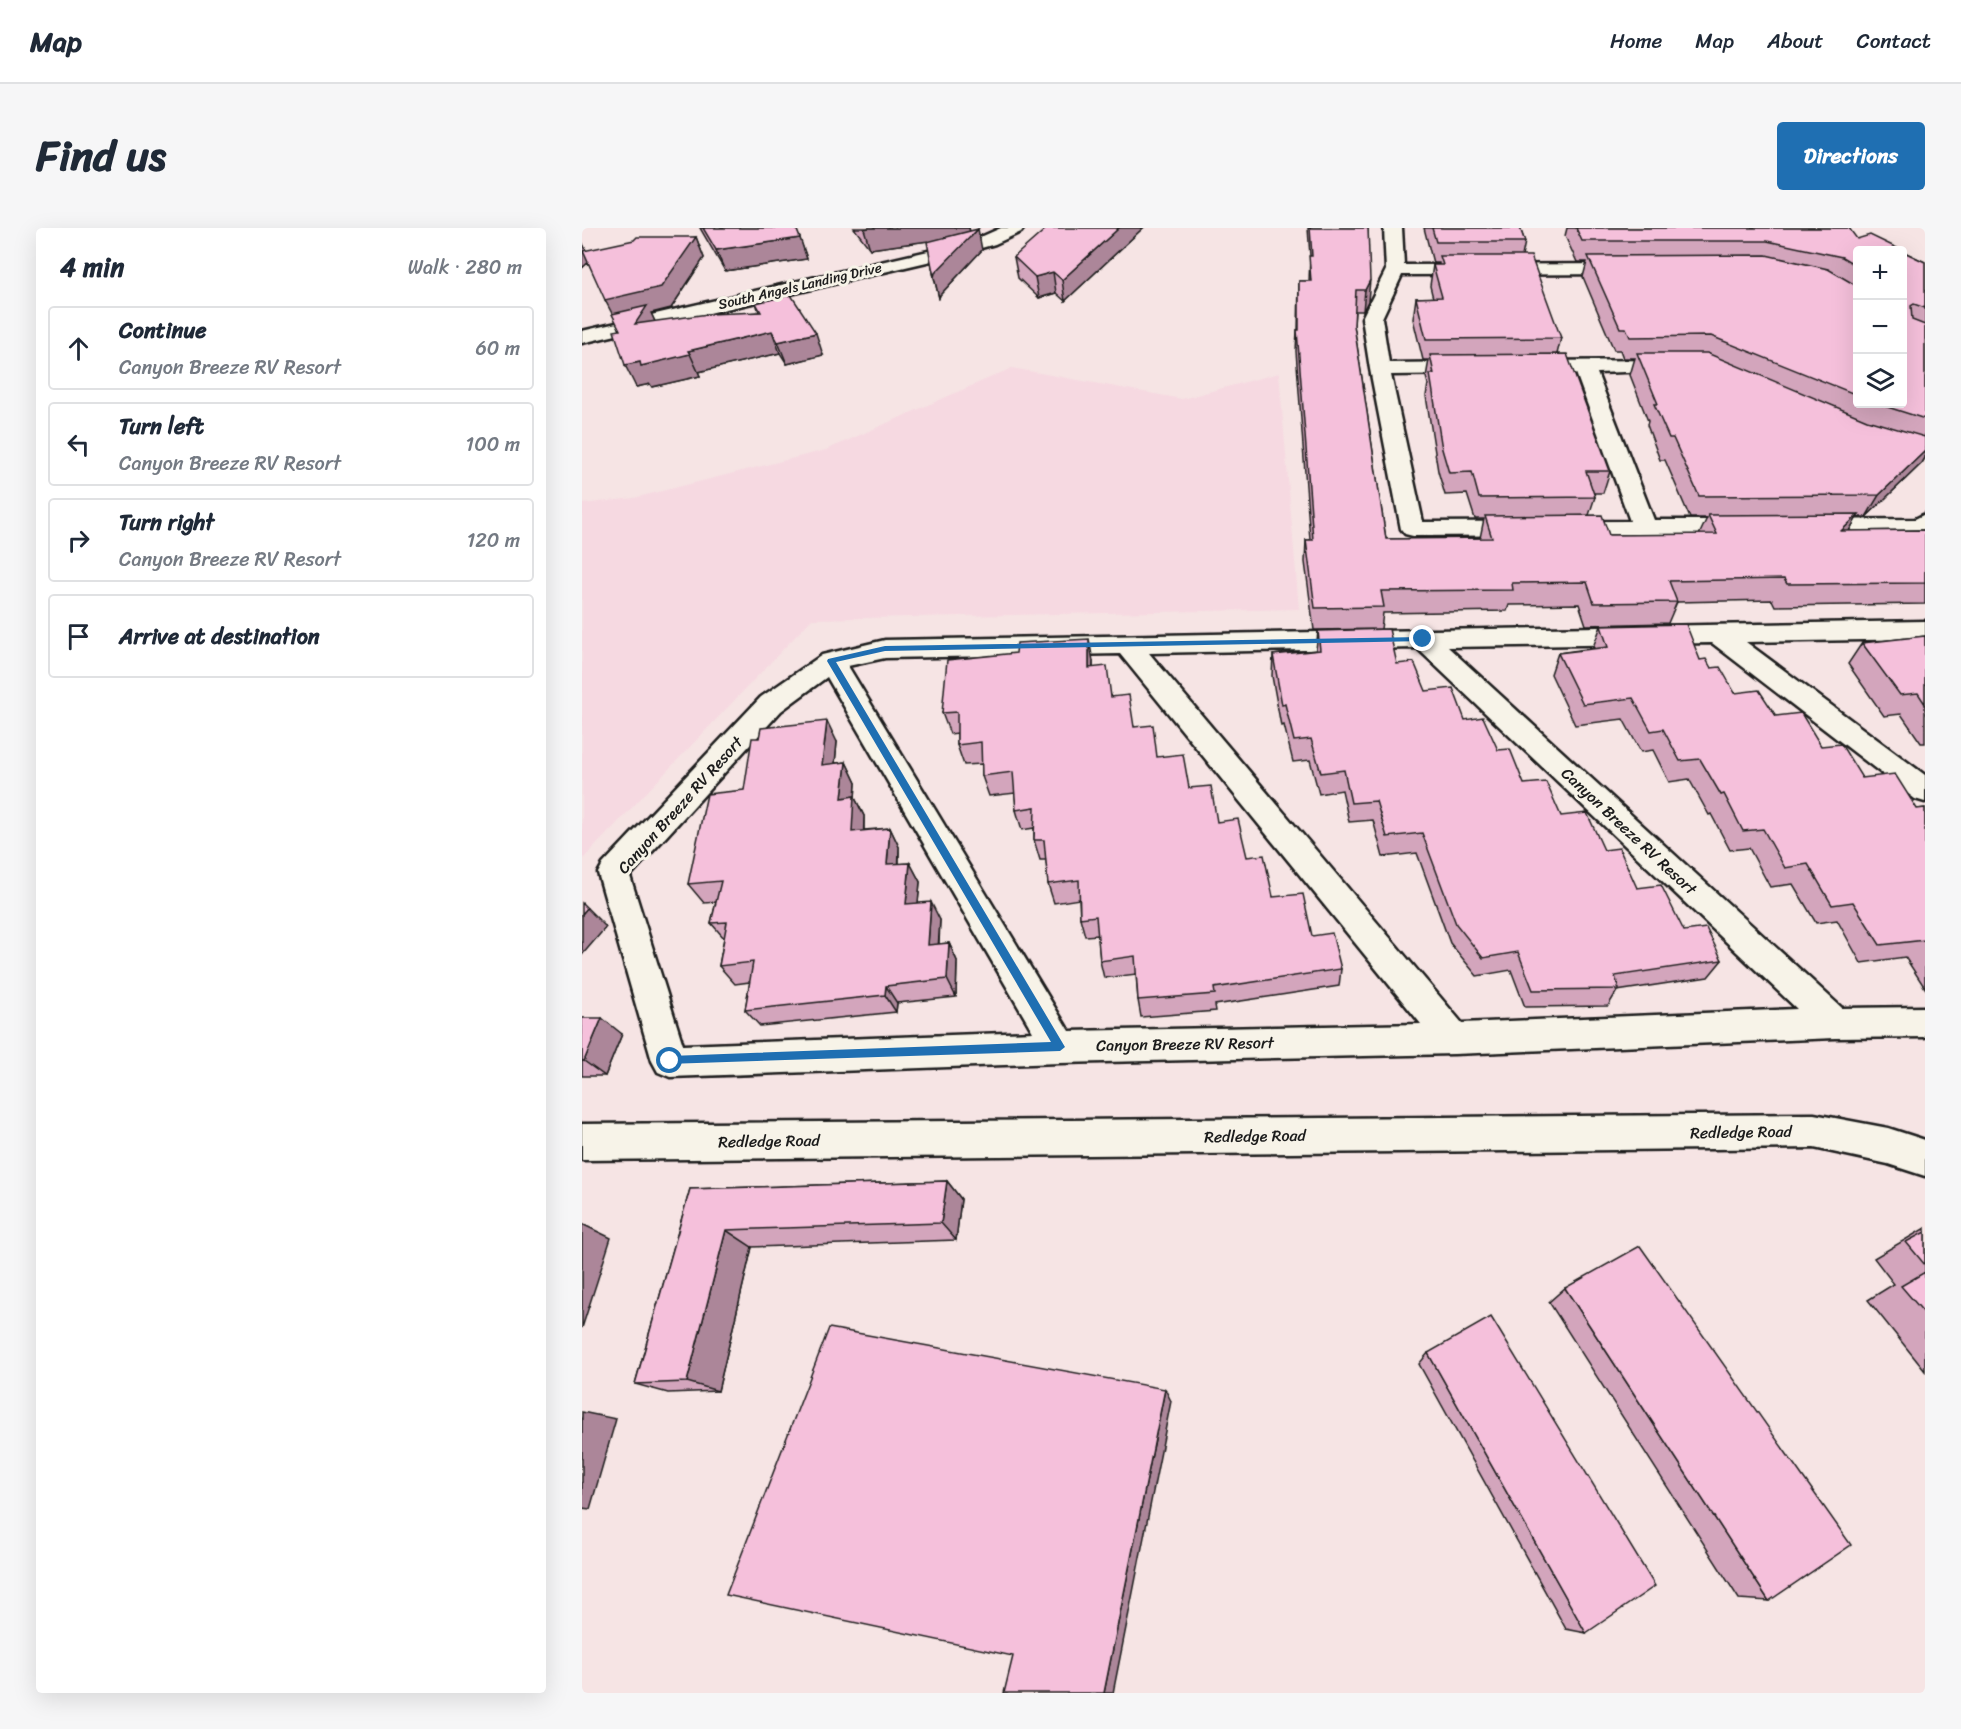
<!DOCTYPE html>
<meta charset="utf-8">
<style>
body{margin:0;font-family:Sriracha,sans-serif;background:#f6f6f7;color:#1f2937}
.controls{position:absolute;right:18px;top:18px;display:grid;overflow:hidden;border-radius:6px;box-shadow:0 6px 24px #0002}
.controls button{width:54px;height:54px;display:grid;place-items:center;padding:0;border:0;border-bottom:2px solid #e0e1e3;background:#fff;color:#1f2937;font:30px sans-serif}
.stop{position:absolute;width:18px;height:18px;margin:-14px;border:4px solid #1f6fb2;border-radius:50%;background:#fff}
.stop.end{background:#1f6fb2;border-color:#fff;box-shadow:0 2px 6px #0008}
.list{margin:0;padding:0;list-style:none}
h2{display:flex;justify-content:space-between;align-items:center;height:78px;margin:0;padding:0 24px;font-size:26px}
h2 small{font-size:20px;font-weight:400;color:#747a83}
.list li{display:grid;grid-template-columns:39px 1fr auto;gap:18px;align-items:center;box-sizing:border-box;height:84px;margin:0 12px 12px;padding:0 12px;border:2px solid #e0e1e3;border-radius:6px}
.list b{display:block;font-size:22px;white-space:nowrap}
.list p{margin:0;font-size:20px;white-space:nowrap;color:#747a83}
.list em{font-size:20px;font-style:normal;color:#747a83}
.icon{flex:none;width:33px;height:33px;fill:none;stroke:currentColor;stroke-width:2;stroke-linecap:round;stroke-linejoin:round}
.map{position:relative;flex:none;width:1343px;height:1465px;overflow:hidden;border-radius:6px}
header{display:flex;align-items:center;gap:36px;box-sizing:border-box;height:84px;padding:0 30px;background:#fff;border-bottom:2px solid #e0e1e3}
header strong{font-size:28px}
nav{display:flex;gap:33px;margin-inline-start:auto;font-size:21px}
.intro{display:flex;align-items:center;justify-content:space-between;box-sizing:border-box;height:144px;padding:0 36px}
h1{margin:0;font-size:42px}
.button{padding:15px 27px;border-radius:6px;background:#1f6fb2;color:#fff;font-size:21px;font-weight:700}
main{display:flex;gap:36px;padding:0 36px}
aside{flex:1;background:#fff;border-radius:6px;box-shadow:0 6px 24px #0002}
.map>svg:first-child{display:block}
</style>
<header>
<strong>Map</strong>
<nav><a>Home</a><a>Map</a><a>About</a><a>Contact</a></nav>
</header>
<div class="intro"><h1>Find us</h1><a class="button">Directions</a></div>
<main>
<aside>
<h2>4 min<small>Walk · 280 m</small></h2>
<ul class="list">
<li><svg class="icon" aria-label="ahead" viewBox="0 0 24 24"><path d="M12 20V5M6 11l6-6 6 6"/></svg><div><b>Continue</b><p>Canyon Breeze RV Resort</p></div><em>60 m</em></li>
<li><svg class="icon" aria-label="left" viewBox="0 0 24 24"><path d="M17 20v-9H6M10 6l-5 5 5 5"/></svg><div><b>Turn left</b><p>Canyon Breeze RV Resort</p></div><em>100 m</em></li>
<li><svg class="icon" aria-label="right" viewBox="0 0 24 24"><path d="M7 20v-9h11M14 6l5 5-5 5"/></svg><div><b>Turn right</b><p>Canyon Breeze RV Resort</p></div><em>120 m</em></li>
<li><svg class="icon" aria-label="arrive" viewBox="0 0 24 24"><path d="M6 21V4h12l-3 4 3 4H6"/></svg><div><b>Arrive at destination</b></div></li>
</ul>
</aside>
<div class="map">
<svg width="1343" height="1465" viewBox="0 0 1343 1465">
<rect width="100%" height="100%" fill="#f6e4e4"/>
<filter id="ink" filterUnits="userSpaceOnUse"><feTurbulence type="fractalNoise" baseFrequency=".0167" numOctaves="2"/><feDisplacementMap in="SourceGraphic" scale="12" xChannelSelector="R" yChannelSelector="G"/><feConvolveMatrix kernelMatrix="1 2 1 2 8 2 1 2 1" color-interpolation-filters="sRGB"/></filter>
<g filter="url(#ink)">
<polygon fill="#f6d9e1" points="430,140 600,171 697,145 717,381 230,391 0,632 0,276 52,270 244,222"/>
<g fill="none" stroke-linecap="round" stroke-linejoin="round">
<g stroke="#1c1c1c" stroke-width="5">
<g id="street">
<polygon points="419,0 442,0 439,4 413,16 379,26 0,115 0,103 368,18 401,8"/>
<polygon points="802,0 820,0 822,37 1047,36 1053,37 1056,41 1053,45 1047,46 820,47 800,90 807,135 890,134 897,136 900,140 897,144 890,146 809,147 841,294 1048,293 994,145 945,145 938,143 935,139 938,135 945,133 1094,132 1101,134 1104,138 1101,142 1015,145 1072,292 1166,292 1174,294 1178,299 1174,304 1166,306 831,308 823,306 819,301 788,141 780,90 804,42"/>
<polygon points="1343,286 1343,305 1341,305 1224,306 1216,304 1212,299 1216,294 1224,292 1333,291"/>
<path d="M1343,393V411L1164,414L1343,547V574L1333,571L1130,415L866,419L1260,780L1343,779V809L1253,810L872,826L478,835L88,849L76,844L70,833L16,645L21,636L179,469L240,427L303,412ZM835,420L1215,781L880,795L567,425ZM538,426L839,796L487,803L266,438L303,430ZM245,449L451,804L101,817L48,648L199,483Z"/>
<polygon points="1232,886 1306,900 1343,912 1343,948 1306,936 1232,920 0,932 0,896"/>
</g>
</g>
<use href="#street" fill="#f7f3e8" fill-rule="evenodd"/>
</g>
<g fill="#d3a5bc" stroke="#1c1c1c" stroke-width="1.5">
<polygon points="118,0 214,0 225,31 143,43"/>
<polygon points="272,0 387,0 388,3 400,22 358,67 357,70 352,49 346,13 288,21"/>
<polygon points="561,0 483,73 474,65 457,70 436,50 432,29"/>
<polygon points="726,0 786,0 786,73 781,83 773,83 772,97 804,311 898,310 902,291 893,291 885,266 863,267 856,243 844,168 846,156 844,149 847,132 841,132 831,91 834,70 851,70 848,58 851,37 857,37 857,35 851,35 842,0 938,0 943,14 940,28 979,110 975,126 1028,243 1021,265 1012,265 1013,269 1007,287 1027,307 1117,307 1125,290 1108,290 1083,232 1078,232 1065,197 1066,193 1048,147 1053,130 1041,130 1038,122 1032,122 1001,49 1005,34 995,34 983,8 985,0 1267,0 1275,22 1275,176 1320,176 1320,23 1343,34 1343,230 1340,235 1284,289 1275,289 1267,303 1343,302 1343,376 1193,378 1190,372 1095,374 1086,395 1004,397 997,376 927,377 925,383 801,385 799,401 732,402 723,334 724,312 728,312 714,123 715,102 716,102 717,53 727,53 728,28"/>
<polygon points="114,9 122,30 89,80 69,85 73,94 177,84 174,75 241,127 205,136 198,125 116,144 118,148 70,159 68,156 54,159 38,102 31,86 6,34 0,40 0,14 4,23"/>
<polygon points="1019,398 1118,432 1129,440 1153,465 1194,488 1239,518 1280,550 1335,581 1343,580 1343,760 1323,729 1279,735 1255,692 1234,695 1211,656 1188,659 1167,620 1148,622 1129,586 1127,587 1107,551 1087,554 1071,522 1059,524 1041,491 993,497 969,446 976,425 1012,420 1011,419"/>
<polygon points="736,403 815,436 844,463 883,492 916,522 942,556 979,588 1022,622 1055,660 1102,703 1140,732 1126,749 1035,763 1026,778 943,779 929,742 895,748 868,715 835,625 801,629 791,592 767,594 760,562 737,566 728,532 711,534 702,497 699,498 690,448 691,427 734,422"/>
<polygon points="1343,408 1343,515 1339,515 1319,486 1302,488 1266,436 1280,415"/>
<polygon points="511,433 511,440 530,469 575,529 607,560 635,594 665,629 691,669 730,708 759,741 757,758 633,777 634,783 559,789 556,772 554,746 522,750 518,733 516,707 503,708 498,690 497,671 472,675 466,656 464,632 458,632 452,612 452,600 440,602 434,582 433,565 407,568 400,548 400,536 382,537 375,517 375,505 368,506 360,485"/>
<polygon points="255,514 253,535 264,534 274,555 273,570 282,588 282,602 308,600 317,619 317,636 328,635 338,654 336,675 358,692 357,716 367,715 375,733 374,769 315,775 314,784 178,798 163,782 168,754 153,756 137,738 142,710 129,695 134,674 122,675 106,656 162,562"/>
<polygon points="0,790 40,806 23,848 0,848"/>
<polygon points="365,953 379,971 374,1012 170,1019 136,1163 86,1165 53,1156 108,961"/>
<polygon points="1343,1000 1343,1143 1286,1072 1312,1056 1292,1030"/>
<polygon points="983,1060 1187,1373 1157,1371 967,1074"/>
<polygon points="846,1125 1004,1405 984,1401 837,1136"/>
</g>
<g fill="#ac8699" stroke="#1c1c1c" stroke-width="1.5">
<polygon points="287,0 387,0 389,9 396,1 400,22 358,67 357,70 352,49 346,13 288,21 282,1"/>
<polygon points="537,0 561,0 483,73 480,52"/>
<polygon points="114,9 122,30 89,80 69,85 76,100 34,93 23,72"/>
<polygon points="218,10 225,31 143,43 134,22"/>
<polygon points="0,14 9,32 0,40"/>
<polygon points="471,44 474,65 457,70 453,49"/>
<polygon points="788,52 786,73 781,83 783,62"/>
<polygon points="190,103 198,125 116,144 106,123"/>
<polygon points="234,105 241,127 205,136 196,114"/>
<polygon points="108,126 118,148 70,159 68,156 54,159 43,137 58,134"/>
<polygon points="1343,223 1343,230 1340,235 1284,289 1297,267"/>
<polygon points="1277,286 1264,308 1259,303"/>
<polygon points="507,411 511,433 510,461 507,440"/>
<polygon points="245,493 255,514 251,557 240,537"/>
<polygon points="264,534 274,555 273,570 282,588 281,623 270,604 260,570"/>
<polygon points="308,600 317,619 316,656 305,636"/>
<polygon points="328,635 338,654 334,695 324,676"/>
<polygon points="349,674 358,692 355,735 346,717"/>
<polygon points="5,680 24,699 0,727 0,686"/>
<polygon points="367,715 375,733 374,769 365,751"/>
<polygon points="304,758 315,775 314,784 303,767"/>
<polygon points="20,790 40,806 23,848 2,833"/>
<polygon points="365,953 379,971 374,1012 359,995"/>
<polygon points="0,996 29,1010 0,1100"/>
<polygon points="144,1002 170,1019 136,1163 105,1154"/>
<polygon points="583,1161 589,1173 531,1465 522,1465"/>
<polygon points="0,1184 34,1191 8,1281 0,1280"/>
</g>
<g fill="#f5c0db" stroke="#1c1c1c" stroke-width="1.5">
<polygon points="121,0 214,0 218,10 134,22"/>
<polygon points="465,0 537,0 480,52 471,44 453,49 432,29"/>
<polygon points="728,0 786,0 788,52 783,62 774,62 772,97 804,311 910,310 903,288 1020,287 1027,307 1135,306 1126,287 1277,286 1259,303 1343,302 1343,355 1205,356 1202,351 1087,353 1095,374 1012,375 1005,354 930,355 931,362 799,363 802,379 733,380 724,312 731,312 715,102 717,102 717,53 729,53 727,28 730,28"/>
<polygon points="850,0 938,0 943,14 854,14"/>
<polygon points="994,0 1267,0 1275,11 1288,7 1319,22 1275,22 1275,38 1260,29 1185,13 1000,13"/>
<polygon points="396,1 353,45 352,49 345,14"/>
<polygon points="55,9 114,9 79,59 23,72 1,23 52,12"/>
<polygon points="1320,23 1343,34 1343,80 1332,76 1329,78 1330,92 1343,97 1343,191 1296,176 1320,176"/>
<polygon points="1184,27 1246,41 1275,58 1275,167 1129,108 1048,109 1044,100 1038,100 1006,28"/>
<polygon points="858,28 949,28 979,110 844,111 834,70 860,69 851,37 861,37"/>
<polygon points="209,67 234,105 196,114 190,103 106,123 108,126 59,138 58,134 43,137 32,103 38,102 30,86 65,78 53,96 126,86 179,84 174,75"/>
<polygon points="1055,125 1125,125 1285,192 1343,209 1343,223 1297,267 1117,268 1091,210 1087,210 1072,176 1076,176"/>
<polygon points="985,126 1028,243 1004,243 1013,269 897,270 890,244 867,245 860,221 848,146 852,146 848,127"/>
<polygon points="1104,396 1118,432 1124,431 1129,440 1138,439 1153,465 1177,462 1194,488 1219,485 1239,518 1259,516 1280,550 1313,546 1335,581 1343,580 1343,712 1298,717 1271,674 1250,677 1226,636 1203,640 1181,601 1161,603 1142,566 1139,567 1118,531 1098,533 1081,501 1069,503 1051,470 1001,476 976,425 1026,419 1019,398"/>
<polygon points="807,401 815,436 832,434 844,463 871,460 883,492 901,489 916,522 928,521 942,556 964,554 979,588 1005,585 1022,622 1037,620 1055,660 1079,657 1102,703 1124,700 1140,732 1033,748 1037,761 951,762 936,724 901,730 874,696 840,605 805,609 794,573 769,575 762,542 739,545 729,511 712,513 703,476 700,477 691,427 738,422 736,403"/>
<polygon points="1343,408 1343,476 1336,465 1318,467 1280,415"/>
<polygon points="507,411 507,440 525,438 529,469 547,467 552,499 571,497 575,529 601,526 607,560 629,558 635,594 656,591 665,629 682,627 691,669 721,666 730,708 750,705 759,741 632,760 633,766 556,772 553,728 518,733 514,688 498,690 497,652 466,656 462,612 452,612 453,579 434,582 431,544 400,548 399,514 375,517 375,484 360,485 365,432 434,425 435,415"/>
<polygon points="245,493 240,537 264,534 260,570 272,568 270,604 308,600 305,636 328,635 324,676 349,674 346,717 367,715 365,751 304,758 303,767 163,782 171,734 137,738 145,694 129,695 139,653 106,656 125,566 162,562 170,510 177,510 179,500"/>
<polygon points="0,675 5,680 0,686"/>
<polygon points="0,790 20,790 2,833 0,833"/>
<polygon points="365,953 359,995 144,1002 105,1154 53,1156 108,961"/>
<polygon points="1343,1004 1343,1037 1324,1014"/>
<polygon points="1058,1018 1269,1317 1187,1373 983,1060"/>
<polygon points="1343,1044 1343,1086 1319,1058"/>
<polygon points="909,1089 1073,1358 1004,1405 846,1125"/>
<polygon points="247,1100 583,1161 522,1465 422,1465 431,1428 144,1367"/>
</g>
</g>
<polygon fill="#1f6fb2" points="841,409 844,409 844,413 303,423 254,434 483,819 478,823 85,836 85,829 88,828 469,814 245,433 246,431 303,418"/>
<g text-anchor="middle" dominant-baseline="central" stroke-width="6" stroke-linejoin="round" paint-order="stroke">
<g font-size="14" fill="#1c1c1c" stroke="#f7f3e8">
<text transform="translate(218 58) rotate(-13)">South Angels Landing Drive</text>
</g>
<g font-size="16" fill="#1c1c1c" stroke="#f7f3e8">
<text transform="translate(98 577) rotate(-48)">Canyon Breeze RV Resort</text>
<text transform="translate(1047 603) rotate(43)">Canyon Breeze RV Resort</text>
<text transform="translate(603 816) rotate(-1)">Canyon Breeze RV Resort</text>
<text transform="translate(1159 904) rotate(-1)">Redledge Road</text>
<text transform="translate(673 908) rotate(-1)">Redledge Road</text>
<text transform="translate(187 913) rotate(-1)">Redledge Road</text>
</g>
</g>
</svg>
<div class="controls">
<button>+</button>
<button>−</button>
<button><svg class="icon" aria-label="layers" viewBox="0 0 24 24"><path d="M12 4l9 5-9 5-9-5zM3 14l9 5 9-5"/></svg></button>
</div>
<div class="stop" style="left:88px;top:833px"></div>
<div class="stop end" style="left:841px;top:411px"></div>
</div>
</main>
